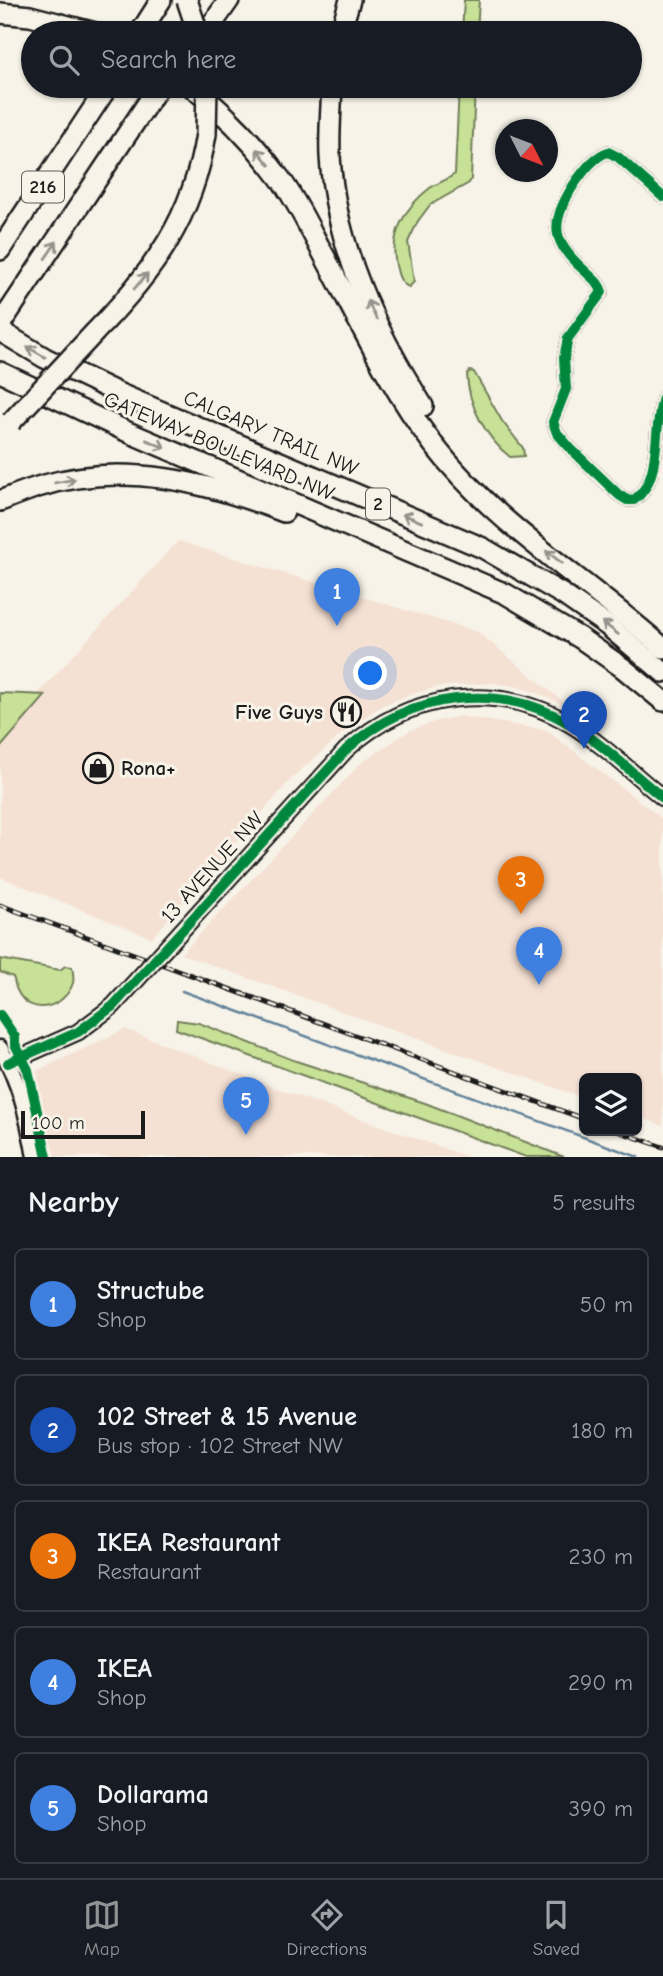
<!DOCTYPE html>
<meta charset="utf-8">
<style>
body{margin:0;font-family:"Comic Neue",sans-serif;background:#242831;color:#f1f3f6}
.controls{position:absolute;right:21px;bottom:21px;display:grid;overflow:hidden;border-radius:10px;box-shadow:0 2px 5px #0004}
.controls button{width:63px;height:63px;display:grid;place-items:center;padding:0;border:0;border-bottom:2px solid #363941;background:#171b24;color:#f1f3f6;font:35px sans-serif}
.compass{position:absolute;left:495px;top:119px;width:63px;height:63px;border-radius:50%;background:#171b24;box-shadow:0 2px 5px #0004;rotate:132deg}
.scale{position:absolute;left:21px;bottom:18px;width:124px;box-sizing:border-box;padding-left:7px;border:4px solid #1c1c1c;border-top:0;font-size:19px;line-height:24px;white-space:nowrap;color:#1c1c1c;-webkit-text-stroke:5px #f7f3e8;paint-order:stroke}
.you{position:absolute;left:371px;top:674px;width:24px;height:24px;margin:-18px;border:5px solid #fff;border-radius:50%;background:#1a73e8;box-shadow:0 0 0 10px #1a73e833}
.badge{display:grid;place-items:center;width:46px;height:46px;border-radius:50%;background:#919294;color:#fff;font-size:23px;font-weight:700}
.pin{position:absolute;translate:-50% -58px;filter:drop-shadow(0 2px 4px #0008)}
.pin::after{content:'';position:absolute;top:37px;width:24px;height:21px;background:inherit;clip-path:polygon(0 0,100% 0,50% 100%)}
.list{margin:0;padding:0;list-style:none}
h2{display:flex;justify-content:space-between;align-items:center;height:91px;margin:0;padding:0 28px;font-size:30px}
h2 small{font-size:23px;font-weight:400;color:#9ea1a6}
.list li{display:grid;grid-template-columns:46px 1fr auto;gap:21px;align-items:center;box-sizing:border-box;height:112px;margin:0 14px 14px;padding:0 14px;border:2px solid #363941;border-radius:10px}
.list b{display:block;font-size:26px;white-space:nowrap}
.list p{margin:0;font-size:23px;white-space:nowrap;color:#9ea1a6}
.list em{font-size:23px;font-style:normal;color:#9ea1a6}
.icon{flex:none;width:38px;height:38px;fill:none;stroke:currentColor;stroke-width:2;stroke-linecap:round;stroke-linejoin:round}
.map{position:relative;flex:none;width:663px;height:1157px;overflow:hidden}
.search{position:absolute;background:#171b24;box-shadow:0 2px 5px #0004;left:21px;right:21px;top:21px;height:77px;display:flex;align-items:center;gap:18px;box-sizing:border-box;padding:0 24px;border-radius:38px;color:#9ea1a6;font-size:26px}
.sheet{height:721px;background:#171b24}
nav{display:flex;justify-content:space-around;align-items:center;box-sizing:border-box;height:98px;border-top:2px solid #363941;background:#171b24;font-size:19px;color:#9ea1a6}
nav a{display:grid;justify-items:center;gap:4px}
nav .on{color:#919294}
.map>svg:first-child{display:block}
</style>
<div class="map">
<svg width="663" height="1157" viewBox="0 0 663 1157">
<rect width="100%" height="100%" fill="#f7f3e8"/>
<filter id="ink" filterUnits="userSpaceOnUse"><feTurbulence type="fractalNoise" baseFrequency=".0143" numOctaves="2"/><feDisplacementMap in="SourceGraphic" scale="14" xChannelSelector="R" yChannelSelector="G"/><feConvolveMatrix kernelMatrix="1 2 1 2 8 2 1 2 1" color-interpolation-filters="sRGB"/></filter>
<g filter="url(#ink)">
<g fill="#f5e1d4">
<polygon points="178,541 478,632 571,708 540,694 514,686 491,683 438,687 412,694 383,705 350,727 293,777 152,938 0,877 0,735"/>
<polygon points="461,716 546,730 663,819 663,1126 637,1116 637,1078 584,1078 584,1098 181,954 361,763 409,731 436,721"/>
<polygon points="125,1029 281,1090 468,1157 51,1157 37,1071"/>
</g>
<g fill="#c7e197" stroke="#727e5a" stroke-width="2">
<polygon points="464,0 479,0 477,33 462,33"/>
<path d="M459,86H475L471,179L469,183L430,205L418,221L408,242L414,282L409,287C400,284 398,274 396,265C389,234 406,206 430,188C438,183 447,180 455,174Z"/>
<path d="M470,371L474,372L502,421L523,448L524,456L510,457C486,438 468,405 467,374Z"/>
<polygon points="0,693 46,695 0,748"/>
<path d="M0,959L60,970L65,966L72,967C73,972 74,979 73,983C65,1007 31,1018 18,992C15,988 15,981 13,977L0,972Z"/>
<polygon points="177,1020 199,1023 293,1060 425,1103 564,1157 526,1157 176,1029"/>
</g>
<g fill="none" stroke-linecap="round" stroke-linejoin="round">
<polyline stroke="#63839b" stroke-width="2.5" points="182,991 638,1157"/>
<g stroke="#1c1c1c" stroke-width="15">
<path id="street" d="M663,197L618,157L608,152C594,156 581,174 573,186C549,225 552,242 585,271C592,278 599,282 602,292L568,338L564,358L566,389L553,422L557,433L571,449L619,495L627,500H634C663,479 652,431 663,398"/>
</g>
<g stroke="#1c1c1c" stroke-width="19">
<g id="secondary">
<path d="M0,1048C20,1083 28,1118 35,1157"/>
<path d="M8,1063L78,1032L113,1006L346,750C408,693 497,680 570,724C603,744 633,774 663,798"/>
</g>
</g>
<g stroke="#1c1c1c" stroke-width="24">
<g id="highway">
<polyline points="0,13 30,16 96,33"/>
<polyline points="140,33 161,0"/>
<polyline points="206,33 229,0"/>
<polyline points="340,33 350,0"/>
<path d="M191,86C225,113 254,143 279,177C295,198 307,223 319,246C355,312 387,384 433,444C495,525 587,580 663,648"/>
<path d="M332,86C331,109 329,132 330,156C335,246 376,331 423,406"/>
<polyline points="0,250 108,86"/>
<polyline points="0,325 159,86"/>
<polyline points="0,331 45,358 120,394 483,548 562,594 608,626 663,672"/>
<path d="M95,332C153,272 193,218 206,134"/>
<polyline points="0,372 130,433 506,594 580,638 623,668 663,701"/>
<path d="M0,501C13,496 27,490 41,486C123,461 207,482 284,512"/>
</g>
</g>
<use href="#street" stroke="#f7f3e8" stroke-width="10"/>
<use href="#secondary" stroke="#f7f3e8" stroke-width="14"/>
<use href="#highway" stroke="#f7f3e8" stroke-width="19"/>
<g stroke="#1c1c1c" stroke-width="5">
<g id="rail">
<polyline points="0,905 584,1119"/>
<polyline points="617,1131 663,1147"/>
</g>
</g>
<use href="#rail" stroke="#f7f3e8" stroke-width="2.5" stroke-dasharray="8" stroke-linecap="butt"/>
<g stroke="#1c1c1c" stroke-width="24" stroke-linecap="butt">
<g id="highway-bridge">
<polyline points="187,0 198,33"/>
<polyline points="206,134 207,86"/>
<polyline points="11,422 95,332"/>
</g>
</g>
<use href="#highway-bridge" stroke="#f7f3e8" stroke-width="19"/>
<g stroke="#f7f3e8" stroke-width="15">
<g id="cycleway">
<path d="M663,197L618,157L608,152C594,156 581,174 573,186C549,225 552,242 585,271C592,278 599,282 602,292L568,338L564,358L566,389L553,422L557,433L571,449L619,495L627,500H634C663,479 652,431 663,398"/>
<polyline points="0,1015 15,1037 15,1044 28,1070 47,1157"/>
<path d="M8,1063L78,1032L113,1006L346,750C408,693 497,680 570,724C603,744 633,774 663,798"/>
</g>
</g>
<use href="#cycleway" stroke="#00873e" stroke-width="10"/>
</g>
<defs><path id="oneway-shaft" d="M-6 0H5M1.5-3L5.5 0L1.5 3" fill="none" stroke-width="1.6" stroke-linecap="round" stroke-linejoin="round" transform="scale(1.75)"/></defs>
<g stroke="#94928c">
<use href="#oneway-shaft" transform="translate(263 157) rotate(-129)"/>
<use href="#oneway-shaft" transform="translate(51 250) rotate(-56)"/>
<use href="#oneway-shaft" transform="translate(141 281) rotate(-49)"/>
<use href="#oneway-shaft" transform="translate(372 310) rotate(-115)"/>
<use href="#oneway-shaft" transform="translate(36 352) rotate(-150)"/>
<use href="#oneway-shaft" transform="translate(156 444) rotate(23)"/>
<use href="#oneway-shaft" transform="translate(65 481) rotate(-10)"/>
<use href="#oneway-shaft" transform="translate(412 518) rotate(-157)"/>
<use href="#oneway-shaft" transform="translate(554 557) rotate(-142)"/>
<use href="#oneway-shaft" transform="translate(610 628) rotate(-142)"/>
</g>
</g>
<defs>
<g id="restaurant-ring" transform="scale(1.575)"><circle r="9.5" fill="#f7f3e8" stroke="#1c1c1c" stroke-width="1.5"/><path d="M-5-6h1v4h1v-4h1v4h1v-4h1v5L-1.5 .5V6h-2V.5L-5-1ZM5-6V6H3V1.5H1.5Q1.5-4 5-6Z" fill="#1c1c1c"/></g>
<g id="shop-ring" transform="scale(1.575)"><circle r="9.5" fill="#f7f3e8" stroke="#1c1c1c" stroke-width="1.5"/><path d="M-5-2.5h2.3a2.7 3.5 0 0 1 5.4 0H5L5.5 6h-11ZM-1.5-2.5h3a1.5 2.3 0 0 0-3 0Z" fill="#1c1c1c"/></g>
</defs>
<g fill-rule="evenodd">
<use href="#restaurant-ring" x="346" y="712"/>
<use href="#shop-ring" x="98" y="768"/>
</g>
<g text-anchor="middle" dominant-baseline="central" stroke-width="6" stroke-linejoin="round" paint-order="stroke">
<g fill="#f7f3e8" stroke="#5e5c59" stroke-width="2">
<rect x="22" y="171.5" width="42" height="31" rx="5"/>
<rect x="366" y="488.5" width="24" height="31" rx="5"/>
</g>
<g font-size="19" font-weight="bold" fill="#1c1c1c">
<text x="43" y="187">216</text>
<text x="378" y="504">2</text>
</g>
<g font-size="21" fill="#1c1c1c" stroke="#f7f3e8">
<text transform="translate(271 433) rotate(23)">CALGARY TRAIL NW</text>
<text transform="translate(219 446) rotate(23)">GATEWAY BOULEVARD NW</text>
<text transform="translate(212 867) rotate(-48)">13 AVENUE NW</text>
</g>
<g font-size="21" font-weight="bold" fill="#1c1c1c" stroke="#f7f3e8" text-anchor="end">
<text x="323" y="712">Five Guys</text>
<text x="121" y="768" text-anchor="start">Rona+</text>
</g>
</g>
</svg>
<div class="controls">
<button><svg class="icon" aria-label="layers" viewBox="0 0 24 24"><path d="M12 4l9 5-9 5-9-5zM3 14l9 5 9-5"/></svg></button>
</div>
<svg class="compass" viewBox="-18 -18 36 36"><path d="M0-13l5 13h-10z" fill="#e53935"/><path d="M0 13l5-13h-10z" fill="#9ea1a6"/></svg>
<div class="scale">100 m</div>
<div class="you"></div>
<div class="pin badge" style="left:337px;top:626px;background:#3f7fe0">1</div>
<div class="pin badge" style="left:584px;top:749px;background:#1a4fb4">2</div>
<div class="pin badge" style="left:521px;top:914px;background:#e8710a">3</div>
<div class="pin badge" style="left:539px;top:985px;background:#3f7fe0">4</div>
<div class="pin badge" style="left:246px;top:1135px;background:#3f7fe0">5</div>
<div class="search"><svg class="icon" aria-label="search" viewBox="0 0 24 24"><circle cx="10" cy="10" r="6"/><path d="M15 15l6 6"/></svg>Search here</div>
</div>
<section class="sheet">
<h2>Nearby<small>5 results</small></h2>
<ul class="list">
<li><span class="badge" style="background:#3f7fe0">1</span><div><b>Structube</b><p>Shop</p></div><em>50 m</em></li>
<li><span class="badge" style="background:#1a4fb4">2</span><div><b>102 Street &amp; 15 Avenue</b><p>Bus stop · 102 Street NW</p></div><em>180 m</em></li>
<li><span class="badge" style="background:#e8710a">3</span><div><b>IKEA Restaurant</b><p>Restaurant</p></div><em>230 m</em></li>
<li><span class="badge" style="background:#3f7fe0">4</span><div><b>IKEA</b><p>Shop</p></div><em>290 m</em></li>
<li><span class="badge" style="background:#3f7fe0">5</span><div><b>Dollarama</b><p>Shop</p></div><em>390 m</em></li>
</ul>
</section>
<nav>
<a class="on"><svg class="icon" aria-label="map" viewBox="0 0 24 24"><path d="M3 6l6-2 6 2 6-2v14l-6 2-6-2-6 2zM9 4v14M15 6v14"/></svg>Map</a>
<a><svg class="icon" aria-label="directions" viewBox="0 0 24 24"><path d="M12 3l9 9-9 9-9-9zM9 14v-3h6M13 9l2 2-2 2"/></svg>Directions</a>
<a><svg class="icon" aria-label="saved" viewBox="0 0 24 24"><path d="M7 4h10v16l-5-4-5 4z"/></svg>Saved</a>
</nav>
